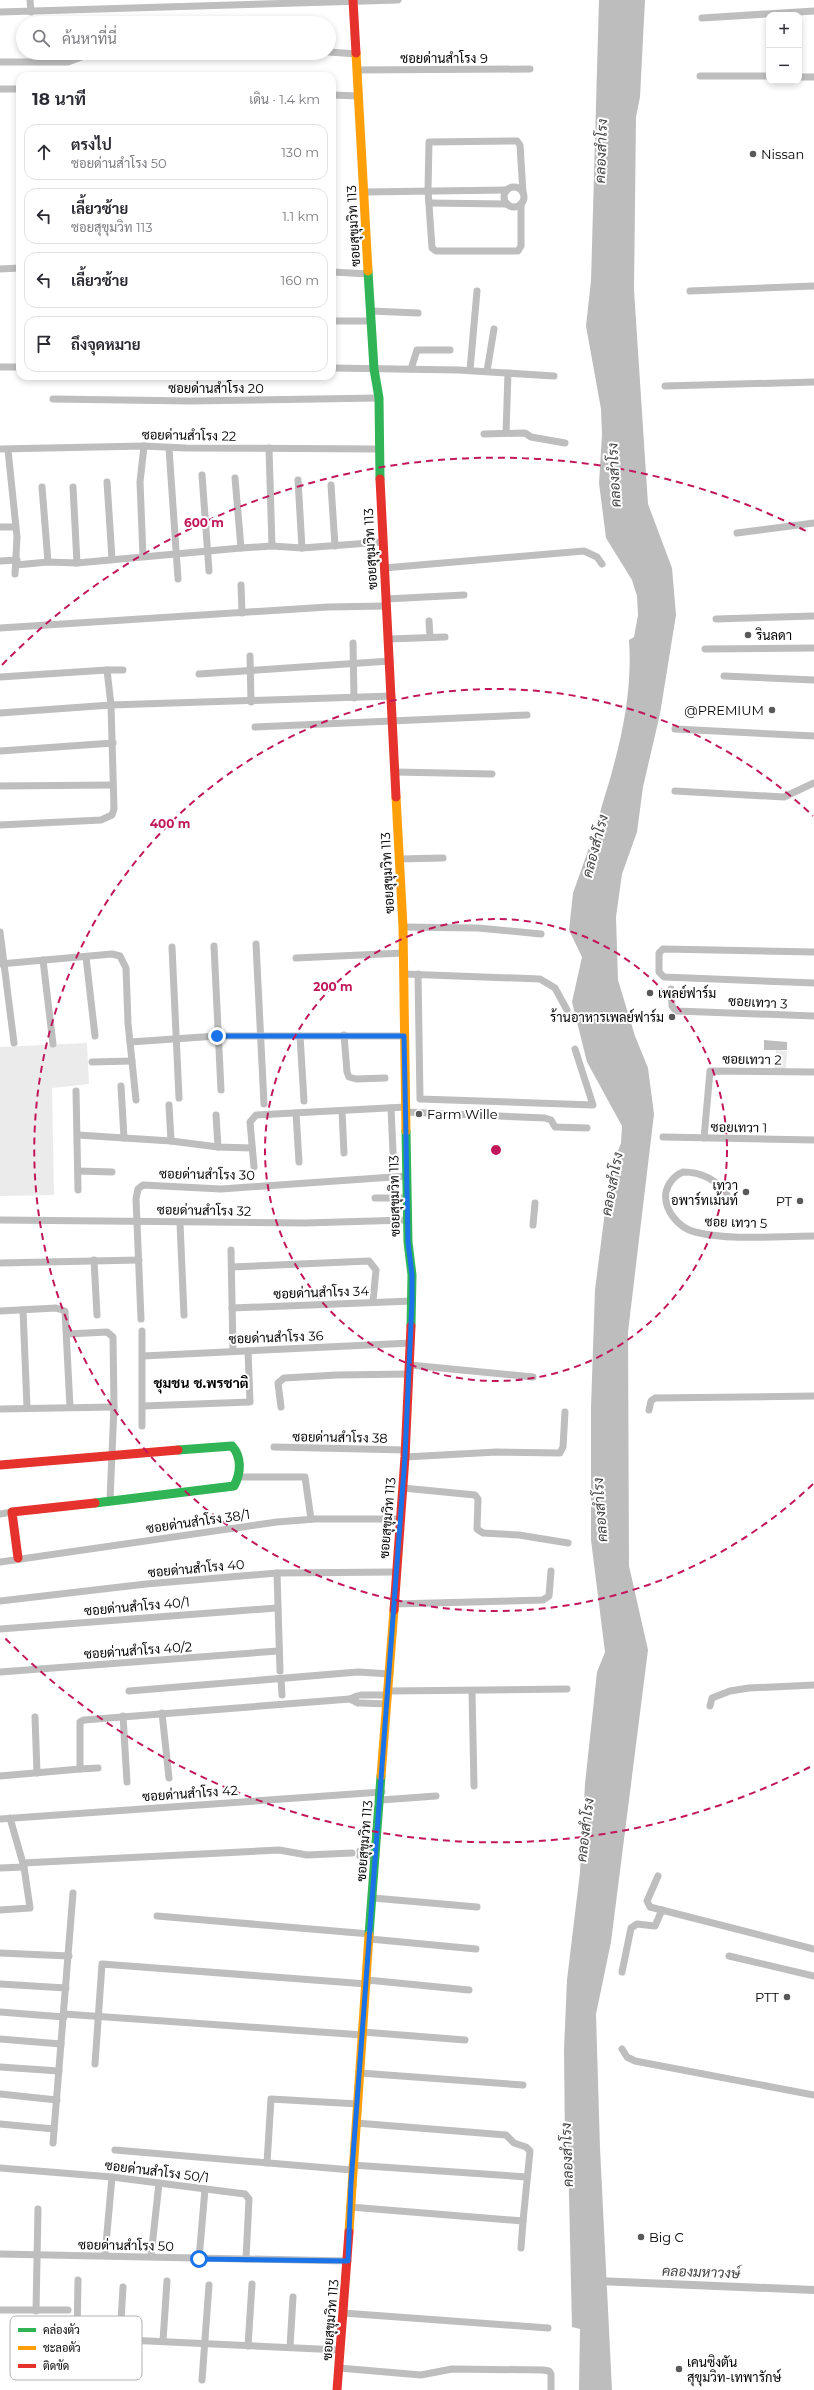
<!DOCTYPE html>
<html lang="th">
<meta charset="utf-8">
<style>
body{margin:0;font-family:Montserrat,Sarabun,sans-serif;background:#f7f7f7;color:#2b2b33}
.controls{position:absolute;right:12px;top:12px;display:grid;overflow:hidden;border-radius:8px;box-shadow:0 2px 6px #0003}
.controls button{width:36px;height:36px;display:grid;place-items:center;padding:0;border:0;border-bottom:1px solid #e1e1e2;background:#fff;color:#2b2b33;font:20px sans-serif}
.stop{position:absolute;width:12px;height:12px;margin:-9px;border:3px solid #1a73e8;border-radius:50%;background:#fff}
.stop.end{background:#1a73e8;border-color:#fff;box-shadow:0 1px 4px #0008}
.list{margin:0;padding:0;list-style:none}
h2{display:flex;justify-content:space-between;align-items:center;height:52px;margin:0;padding:0 16px;font-size:17px}
h2 small{font-size:13px;font-weight:400;color:#7c7c81}
.list li{display:grid;grid-template-columns:26px 1fr auto;gap:12px;align-items:center;box-sizing:border-box;height:56px;margin:0 8px 8px;padding:0 8px;border:1px solid #e1e1e2;border-radius:12px}
.list b{display:block;font-size:15px;white-space:nowrap}
.list p{margin:0;font-size:13px;white-space:nowrap;color:#7c7c81}
.list em{font-size:13px;font-style:normal;color:#7c7c81}
.icon{flex:none;width:22px;height:22px;fill:none;stroke:currentColor;stroke-width:2;stroke-linecap:round;stroke-linejoin:round}
.map{position:relative;flex:none;width:814px;height:2390px;overflow:hidden}
.search{position:absolute;background:#fff;box-shadow:0 2px 6px #0003;left:16px;top:16px;width:320px;height:44px;display:flex;align-items:center;gap:10px;box-sizing:border-box;padding:0 14px;border-radius:22px;color:#7c7c81;font-size:15px}
.panel{position:absolute;background:#fff;box-shadow:0 2px 6px #0003;left:16px;top:72px;width:320px;height:308px;border-radius:12px}
.map>svg:first-child{display:block}
</style>
<div class="map">
<svg width="814" height="2390" viewBox="0 0 814 2390">
<rect width="100%" height="100%" fill="#fff"/>
<g fill="#ebebeb">
<polygon points="87,1043 89,1084 52,1088 54,1195 0,1196 0,1047"/>
<polygon points="776,1050 787,1051 786,1070 774,1069"/>
</g>
<g fill="#bdbdbd">
<path d="M599,0H645L640,97L636,117L634,290L648,504L672,568L676,615L660,714L643,787L637,832L622,874L616,917L618,980L635,1036L648,1068L654,1114L628,1332L629,1566L648,1650L611,1942L596,2014L600,2148L612,2390H579L580,2329L572,2327L568,2151L565,2146L564,2050L567,1980L580,1872L585,1784L597,1672L605,1652L591,1540V1407L595,1290L610,1172L621,1143L622,1126L587,1062L572,1002L582,957L569,930L573,893L589,848C598,840 596,828 599,817C603,799 610,782 614,764C625,724 632,681 629,640L634,637L638,615L637,596L632,580L606,538L599,483L602,435L601,409L586,326L591,281Z"/>
<polygon points="764,1040 787,1042 787,1050 764,1050"/>
</g>
<g fill="none" stroke-linecap="round" stroke-linejoin="round">
<polyline stroke="#bdbdbd" stroke-width="8" points="597,2281 814,2290"/>
<g stroke="#bebebe" stroke-width="7">
<polyline points="30,0 31,12"/>
<polyline points="0,12 398,0"/>
<polyline points="702,18 814,11"/>
<polyline points="329,52 357,54"/>
<polyline points="0,62 68,62 92,53"/>
<polyline points="357,70 530,69"/>
<polyline points="700,76 769,76"/>
<polyline points="799,77 814,77"/>
<polyline points="0,89 20,89"/>
<polyline points="332,95 359,96"/>
<circle cx="514" cy="197" r="10"/>
<polyline points="364,192 507,190"/>
<polyline points="429,203 507,204"/>
<polyline points="521,204 521,246 518,251 436,251 432,248 428,190 429,142 517,141 520,145 523,193"/>
<polyline points="0,269 20,268"/>
<polyline points="332,272 369,274"/>
<polyline points="690,291 814,286"/>
<polyline points="371,311 418,313"/>
<polyline points="332,321 371,321"/>
<polyline points="0,367 20,367"/>
<polyline points="332,368 458,370 554,376"/>
<polyline points="411,369 417,350 450,350"/>
<polyline points="470,370 477,291"/>
<polyline points="487,371 494,329"/>
<polyline points="665,386 814,382"/>
<polyline points="53,399 191,401 379,398"/>
<polyline points="506,433 508,373"/>
<polyline points="484,434 525,433 531,437 565,443"/>
<polyline points="169,448 178,579"/>
<polyline points="269,448 272,546"/>
<polyline points="0,449 144,446 186,448 378,449"/>
<polyline points="8,450 17,537 15,574"/>
<polyline points="202,475 209,571"/>
<polyline points="235,478 241,548"/>
<polyline points="298,480 302,548"/>
<polyline points="107,482 112,559"/>
<polyline points="331,485 335,546"/>
<polyline points="42,487 48,562"/>
<polyline points="73,487 77,563"/>
<polyline points="0,527 15,527"/>
<polyline points="737,533 814,523"/>
<polyline points="143,556 140,482 144,446"/>
<polyline points="0,561 17,560"/>
<polyline points="16,565 48,562 77,563 241,548 272,546 302,548 383,542"/>
<polyline points="384,568 584,551 597,557 602,564"/>
<polyline points="241,585 242,613"/>
<polyline points="386,599 464,595"/>
<polyline points="716,619 814,616"/>
<polyline points="429,621 430,637"/>
<polyline points="0,628 328,607 386,606"/>
<polyline points="389,639 445,637"/>
<polyline points="353,643 354,698"/>
<polyline points="705,649 814,648"/>
<polyline points="250,656 251,702"/>
<polyline points="199,674 390,661"/>
<polyline points="724,676 814,680"/>
<polyline points="0,677 107,670"/>
<polyline points="0,713 111,705 392,696"/>
<polyline points="255,727 527,715"/>
<polyline points="675,729 814,736"/>
<polyline points="0,751 113,743"/>
<polyline points="395,772 492,774"/>
<polyline points="0,786 113,785"/>
<polyline points="675,791 784,797 814,783"/>
<polyline points="0,825 101,820 112,815 114,809 111,705 107,670 123,670"/>
<polyline points="399,859 443,858"/>
<polyline points="403,927 478,928 541,934"/>
<polyline points="0,932 14,1043"/>
<polyline points="256,944 264,1104"/>
<polyline points="214,946 221,1090"/>
<polyline points="172,947 179,1098"/>
<polyline points="814,952 663,949 659,953 659,972 664,977 814,983"/>
<polyline points="86,957 95,1036"/>
<polyline points="296,958 403,953"/>
<polyline points="43,960 53,1044"/>
<polyline points="0,964 112,954 120,956 126,968 128,1023 136,1100"/>
<polyline points="403,974 540,979 555,988 567,1010"/>
<polyline points="418,974 420,1099 593,1105 575,1049"/>
<polyline points="671,989 672,1006 676,1011 814,1016"/>
<polyline points="344,1035 347,1072 349,1077 356,1079 385,1078"/>
<polyline points="300,1036 304,1101"/>
<polyline points="130,1042 217,1036 404,1036"/>
<polyline points="92,1062 132,1061"/>
<polyline points="121,1086 124,1138"/>
<polyline points="76,1091 78,1190"/>
<polyline points="169,1105 171,1141"/>
<polyline points="391,1108 393,1152"/>
<polyline points="342,1111 344,1153"/>
<polyline points="406,1112 545,1118 551,1120 555,1127 587,1128"/>
<polyline points="296,1113 299,1162"/>
<polyline points="216,1115 218,1147"/>
<polyline points="78,1135 171,1141 218,1147 252,1148"/>
<polyline points="663,1137 814,1140"/>
<polyline points="704,1138 710,1071 814,1072"/>
<polyline points="254,1167 250,1122 256,1115 406,1107"/>
<polyline points="78,1171 112,1172"/>
<path d="M727,1195C716,1179 702,1172 683,1172C675,1175 668,1183 666,1192C663,1210 679,1228 695,1232C731,1241 777,1236 814,1236"/>
<polyline points="375,1198 407,1198"/>
<polyline points="0,1220 305,1223 407,1220"/>
<polyline points="180,1223 184,1315"/>
<polyline points="533,1225 535,1203"/>
<polyline points="231,1250 233,1351"/>
<polyline points="94,1260 97,1315"/>
<polyline points="0,1263 139,1260"/>
<polyline points="232,1267 369,1261 376,1270 373,1301"/>
<polyline points="232,1308 412,1301"/>
<polyline points="23,1310 27,1407"/>
<polyline points="0,1311 56,1308 65,1311 70,1407"/>
<polyline points="141,1319 136,1199 138,1189 143,1185 221,1189 407,1176"/>
<polyline points="142,1331 142,1426"/>
<polyline points="68,1334 107,1332 113,1337 114,1407 110,1500"/>
<polyline points="143,1356 411,1343"/>
<polyline points="410,1365 533,1377"/>
<polyline points="143,1406 250,1402 248,1351"/>
<polyline points="281,1407 278,1383 284,1378 337,1375 409,1374"/>
<polyline points="0,1409 114,1407"/>
<polyline points="649,1410 651,1401 655,1398 814,1396"/>
<polyline points="274,1447 406,1450"/>
<polyline points="405,1457 497,1452 560,1453 563,1447 565,1412"/>
<polyline points="239,1477 305,1477 311,1519"/>
<polyline points="403,1488 475,1495 478,1499 477,1529 483,1533 519,1535 568,1543"/>
<polyline points="0,1514 12,1512"/>
<polyline points="0,1562 277,1522 315,1519 400,1519"/>
<polyline points="277,1573 280,1671"/>
<polyline points="0,1601 146,1584 277,1573 395,1572"/>
<polyline points="394,1604 543,1600 549,1596 551,1571"/>
<polyline points="0,1629 277,1608"/>
<polyline points="0,1672 278,1651"/>
<polyline points="281,1679 282,1695"/>
<polyline points="129,1691 358,1672 390,1674"/>
<polyline points="388,1691 567,1689"/>
<polyline points="472,1691 474,1786"/>
<polyline points="361,1695 388,1695"/>
<polyline points="357,1696 350,1699 358,1703"/>
<polyline points="361,1703 387,1704"/>
<polyline points="710,1706 712,1698 730,1691 749,1688 814,1685"/>
<polyline points="162,1713 169,1778"/>
<polyline points="123,1716 127,1782"/>
<polyline points="35,1717 37,1773"/>
<polyline points="98,1768 80,1769 80,1722 84,1720 350,1699"/>
<polyline points="0,1776 80,1769"/>
<polyline points="381,1800 436,1796"/>
<polyline points="0,1819 382,1792"/>
<polyline points="360,1851 376,1850"/>
<polyline points="360,1856 376,1856"/>
<polyline points="23,1863 279,1850 307,1855 352,1853"/>
<polyline points="0,1868 24,1867"/>
<polyline points="658,1876 647,1901 650,1907 814,1949"/>
<polyline points="373,1898 477,1907"/>
<polyline points="0,1910 30,1908 24,1867 10,1818"/>
<polyline points="157,1916 370,1934"/>
<polyline points="370,1939 476,1949"/>
<polyline points="0,1953 69,1956"/>
<polyline points="729,1956 814,1976"/>
<polyline points="622,1972 631,1928 637,1924 655,1926 662,1910"/>
<polyline points="367,1980 469,1990"/>
<polyline points="0,1984 66,1988"/>
<polyline points="0,2012 64,2017"/>
<polyline points="64,2014 363,2035"/>
<polyline points="363,2032 465,2040"/>
<polyline points="0,2039 61,2044"/>
<polyline points="622,2049 627,2057 635,2061 814,2095"/>
<polyline points="95,2064 102,1964 367,1984"/>
<polyline points="0,2067 59,2071"/>
<polyline points="360,2073 523,2085"/>
<polyline points="0,2094 57,2100"/>
<polyline points="356,2123 506,2135 514,2143 526,2147 530,2151 523,2221"/>
<polyline points="0,2124 54,2129"/>
<polyline points="53,2143 73,1893"/>
<polyline points="115,2150 352,2170"/>
<polyline points="267,2163 271,2099 358,2104"/>
<polyline points="352,2165 527,2177"/>
<polyline points="0,2168 112,2177 245,2194 249,2199 246,2259"/>
<polyline points="350,2207 523,2221 521,2248"/>
<polyline points="0,2254 348,2261"/>
<polyline points="105,2255 112,2177"/>
<polyline points="151,2256 159,2183"/>
<polyline points="199,2259 205,2189"/>
<polyline points="0,2310 68,2310"/>
<polyline points="36,2311 38,2209"/>
<polyline points="343,2313 548,2328"/>
<polyline points="19,2335 340,2350"/>
<polyline points="77,2337 78,2280"/>
<polyline points="120,2339 123,2287"/>
<polyline points="163,2341 167,2281"/>
<polyline points="248,2346 252,2284"/>
<polyline points="290,2347 293,2297"/>
<polyline points="339,2368 421,2375 452,2369 543,2370 549,2371 551,2374 551,2390"/>
<polyline points="33,2374 34,2335"/>
<polyline points="202,2380 209,2285"/>
</g>
<g stroke="#30b455" stroke-width="9">
<polyline points="368,271 374,369 379,398 380,479"/>
<polyline points="406,1131 408,1242 412,1275 411,1326"/>
<path d="M95,1503L234,1486C241,1473 242,1457 232,1446L178,1450"/>
<polyline points="369,1935 381,1776"/>
</g>
<g stroke="#ff9f0a" stroke-width="9">
<polyline points="356,53 368,271"/>
<polyline points="396,797 403,927 406,1131"/>
<polyline points="381,1776 394,1610"/>
<polyline points="349,2232 369,1935"/>
</g>
<g stroke="#e5322d" stroke-width="9">
<polyline points="353,0 356,53"/>
<polyline points="380,479 396,797"/>
<polyline points="0,1465 178,1450"/>
<polyline points="18,1558 12,1512 95,1503"/>
<polyline points="394,1610 405,1457 411,1326"/>
<polyline points="337,2390 349,2232"/>
</g>
</g>
<g fill="none" stroke-linecap="round" stroke-linejoin="round">
<polyline stroke="#1a73e8" stroke-width="5" points="199,2259 348,2261 351,2183 405,1456 412,1301 412,1275 408,1242 404,1036 217,1036"/>
</g>
<g fill="none" stroke="#c2185b" stroke-width="2" stroke-dasharray="7 5">
<circle cx="496" cy="1150" r="231"/>
<path d="M813 1484A461 461 0 1 1 813 816"/>
<path d="M810 1767A692 692 0 0 1 2 1635M2 665A692 692 0 0 1 810 533"/>
</g>
<g fill="#595959" stroke="#fff" stroke-width="1.5">
<circle cx="753" cy="154" r="4"/>
<circle cx="748" cy="635" r="4"/>
<circle cx="772" cy="710" r="4"/>
<circle cx="650" cy="993" r="4"/>
<circle cx="672" cy="1017" r="4"/>
<circle cx="419" cy="1114" r="4"/>
<circle cx="746" cy="1192" r="4"/>
<circle cx="800" cy="1201" r="4"/>
<circle cx="787" cy="1997" r="4"/>
<circle cx="641" cy="2237" r="4"/>
<circle cx="679" cy="2369" r="4"/>
</g>
<g text-anchor="middle" dominant-baseline="central" stroke-width="4" stroke-linejoin="round" paint-order="stroke">
<g font-size="13" fill="#000" stroke="#fff">
<text x="444" y="58">ซอยด่านสำโรง 9</text>
<text transform="translate(353 226) rotate(-93)">ซอยสุขุมวิท 113</text>
<text x="216" y="388">ซอยด่านสำโรง 20</text>
<text transform="translate(189 435) rotate(1)">ซอยด่านสำโรง 22</text>
<text transform="translate(370 549) rotate(-93)">ซอยสุขุมวิท 113</text>
<text transform="translate(387 873) rotate(-93)">ซอยสุขุมวิท 113</text>
<text transform="translate(758 1002) rotate(3)">ซอยเทวา 3</text>
<text transform="translate(752 1059) rotate(1)">ซอยเทวา 2</text>
<text transform="translate(739 1127) rotate(1)">ซอยเทวา 1</text>
<text transform="translate(207 1174) rotate(1)">ซอยด่านสำโรง 30</text>
<text transform="translate(394 1196) rotate(-91)">ซอยสุขุมวิท 113</text>
<text transform="translate(204 1210) rotate(1)">ซอยด่านสำโรง 32</text>
<text transform="translate(736 1222) rotate(2)">ซอย เทวา 5</text>
<text transform="translate(321 1292) rotate(-2)">ซอยด่านสำโรง 34</text>
<text transform="translate(276 1337) rotate(-2)">ซอยด่านสำโรง 36</text>
<text transform="translate(340 1437) rotate(1)">ซอยด่านสำโรง 38</text>
<text transform="translate(387 1518) rotate(-85)">ซอยสุขุมวิท 113</text>
<text transform="translate(198 1521) rotate(-8)">ซอยด่านสำโรง 38/1</text>
<text transform="translate(196 1568) rotate(-5)">ซอยด่านสำโรง 40</text>
<text transform="translate(137 1606) rotate(-5)">ซอยด่านสำโรง 40/1</text>
<text transform="translate(138 1650) rotate(-4)">ซอยด่านสำโรง 40/2</text>
<text transform="translate(190 1793) rotate(-4)">ซอยด่านสำโรง 42</text>
<text transform="translate(364 1841) rotate(-85)">ซอยสุขุมวิท 113</text>
<text transform="translate(157 2171) rotate(7)">ซอยด่านสำโรง 50/1</text>
<text transform="translate(126 2245) rotate(1)">ซอยด่านสำโรง 50</text>
<text transform="translate(330 2320) rotate(-85)">ซอยสุขุมวิท 113</text>
</g>
<g font-size="13" fill="#000" stroke="#fff" text-anchor="start">
<text x="761" y="154">Nissan</text>
<text x="756" y="635">รินลดา</text>
<text x="764" y="710" text-anchor="end">@PREMIUM</text>
<text x="658" y="993">เพลย์ฟาร์ม</text>
<text x="664" y="1017" text-anchor="end">ร้านอาหารเพลย์ฟาร์ม</text>
<text x="427" y="1114">Farm Wille</text>
<text x="738" y="1185" text-anchor="end">เทวา<tspan x="738" dy="15">อพาร์ทเม้นท์</tspan></text>
<text x="792" y="1201" text-anchor="end">PT</text>
<text x="779" y="1997" text-anchor="end">PTT</text>
<text x="649" y="2237">Big C</text>
<text x="687" y="2362">เคนซิงตัน<tspan x="687" dy="15">สุขุมวิท-เทพารักษ์</tspan></text>
</g>
<g font-size="14" font-style="italic" fill="#424242" stroke="#fff">
<text transform="translate(601 151) rotate(-88)">คลองสำโรง</text>
<text transform="translate(614 475) rotate(-93)">คลองสำโรง</text>
<text transform="translate(595 846) rotate(-75)">คลองสำโรง</text>
<text transform="translate(612 1184) rotate(-79)">คลองสำโรง</text>
<text transform="translate(600 1510) rotate(-94)">คลองสำโรง</text>
<text transform="translate(585 1830) rotate(-83)">คลองสำโรง</text>
<text transform="translate(567 2155) rotate(-92)">คลองสำโรง</text>
<text transform="translate(701 2272) rotate(2)">คลองมหาวงษ์</text>
</g>
<g font-size="14" font-weight="bold" fill="#000" stroke="#fff">
<text x="201" y="1383">ชุมชน ช.พรชาติ</text>
</g>
</g>
<rect x="10" y="2316" width="132" height="64" rx="6" fill="#fff" stroke="#b2b2b2" stroke-width="1"/>
<rect x="18" y="2328" width="18" height="4" fill="#30b455"/>
<rect x="18" y="2346" width="18" height="4" fill="#ff9f0a"/>
<rect x="18" y="2364" width="18" height="4" fill="#e5322d"/>
<g font-size="11" fill="#000">
<text x="43" y="2334">คล่องตัว</text>
<text x="43" y="2352">ชะลอตัว</text>
<text x="43" y="2370">ติดขัด</text>
</g>
<circle cx="496" cy="1150" r="6" fill="#c2185b" stroke="#fff" stroke-width="2"/>
<g font-size="12" text-anchor="middle" font-weight="bold" fill="#c2185b" stroke="#fff" stroke-width="4" stroke-linejoin="round" paint-order="stroke">
<text x="204" y="527">600 m</text>
<text x="170" y="828">400 m</text>
<text x="333" y="991">200 m</text>
</g>
</svg>
<div class="controls">
<button>+</button>
<button>−</button>
</div>
<div class="stop" style="left:199px;top:2259px"></div>
<div class="stop end" style="left:217px;top:1036px"></div>
<div class="search"><svg class="icon" aria-label="search" viewBox="0 0 24 24"><circle cx="10" cy="10" r="6"/><path d="M15 15l6 6"/></svg>ค้นหาที่นี่</div>
<section class="panel">
<h2>18 นาที<small>เดิน · 1.4 km</small></h2>
<ul class="list">
<li><svg class="icon" aria-label="ahead" viewBox="0 0 24 24"><path d="M12 20V5M6 11l6-6 6 6"/></svg><div><b>ตรงไป</b><p>ซอยด่านสำโรง 50</p></div><em>130 m</em></li>
<li><svg class="icon" aria-label="left" viewBox="0 0 24 24"><path d="M17 20v-9H6M10 6l-5 5 5 5"/></svg><div><b>เลี้ยวซ้าย</b><p>ซอยสุขุมวิท 113</p></div><em>1.1 km</em></li>
<li><svg class="icon" aria-label="left" viewBox="0 0 24 24"><path d="M17 20v-9H6M10 6l-5 5 5 5"/></svg><div><b>เลี้ยวซ้าย</b></div><em>160 m</em></li>
<li><svg class="icon" aria-label="arrive" viewBox="0 0 24 24"><path d="M6 21V4h12l-3 4 3 4H6"/></svg><div><b>ถึงจุดหมาย</b></div></li>
</ul>
</section>
</div>
